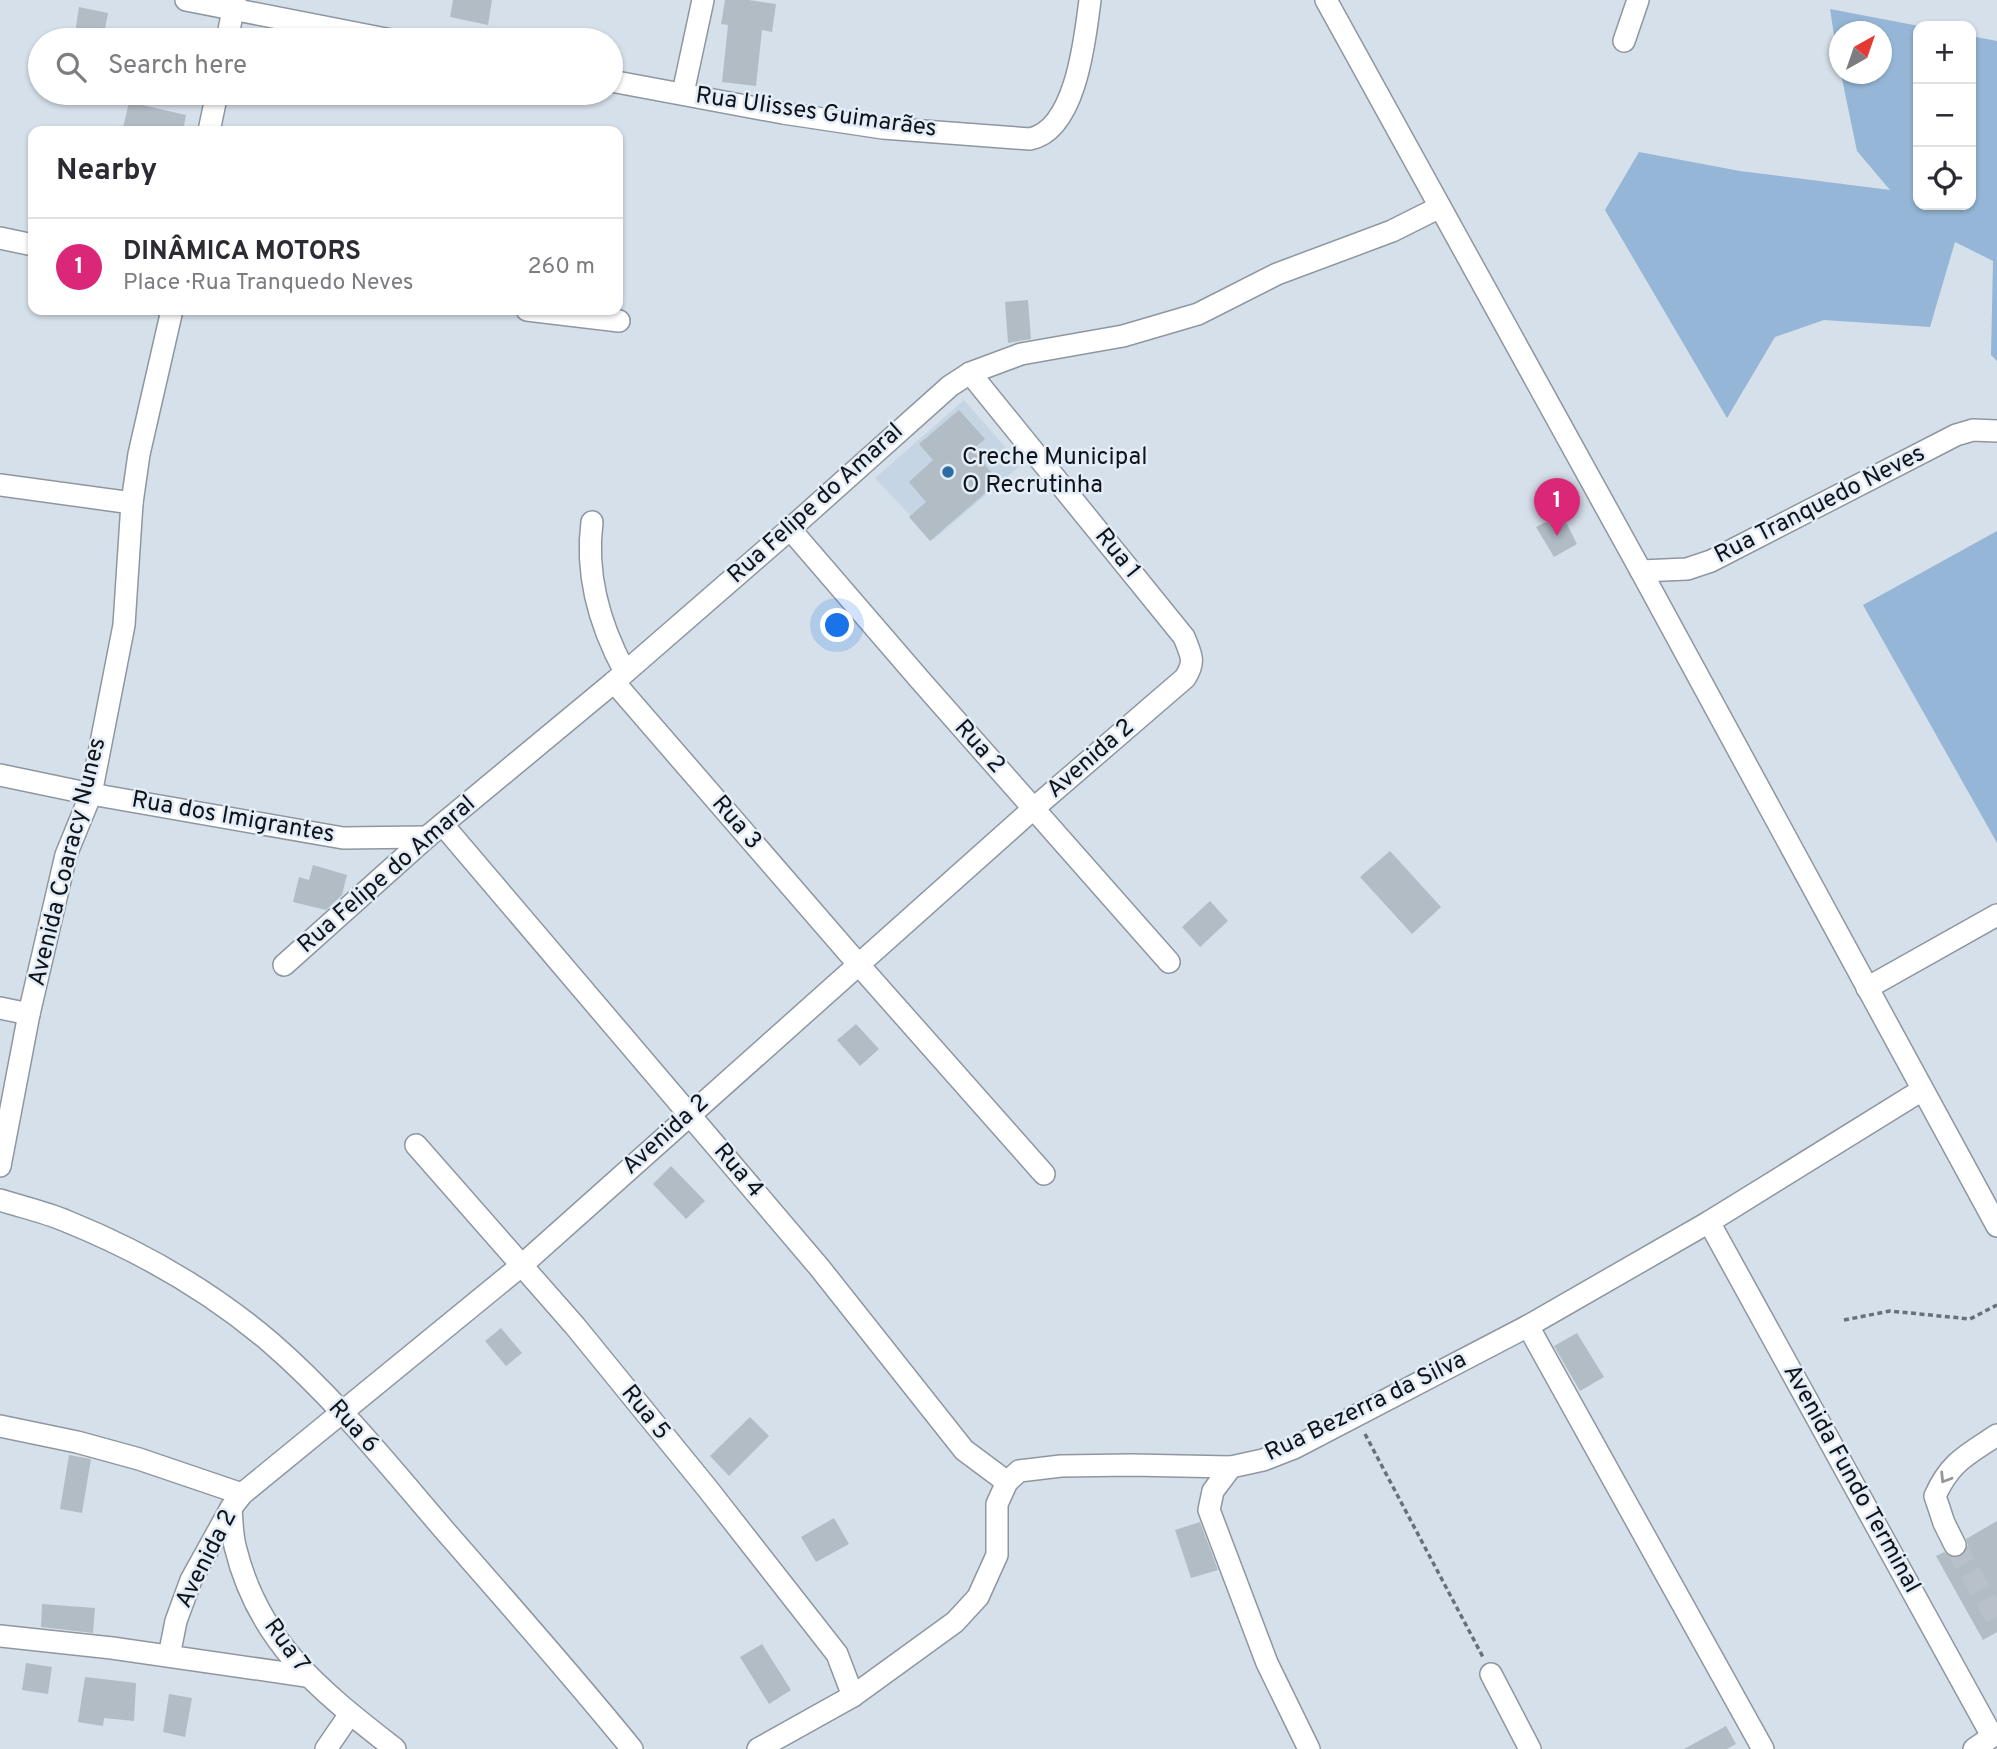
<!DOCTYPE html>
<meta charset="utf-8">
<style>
body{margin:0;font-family:Overpass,sans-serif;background:#f2f2f3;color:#2b2b33}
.controls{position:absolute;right:21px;top:21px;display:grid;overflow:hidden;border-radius:14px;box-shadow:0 2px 5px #0004}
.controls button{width:63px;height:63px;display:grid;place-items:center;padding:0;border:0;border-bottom:2px solid #e1e1e2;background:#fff;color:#2b2b33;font:35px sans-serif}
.compass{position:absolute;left:1829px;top:21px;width:63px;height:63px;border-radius:50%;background:#fff;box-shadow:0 2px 5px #0004;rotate:40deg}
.you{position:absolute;left:838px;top:626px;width:24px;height:24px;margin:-18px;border:5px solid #fff;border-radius:50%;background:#1a73e8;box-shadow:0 0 0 10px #1a73e833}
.badge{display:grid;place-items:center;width:46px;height:46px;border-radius:50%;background:#db2777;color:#fff;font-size:23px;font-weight:700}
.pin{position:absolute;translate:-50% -58px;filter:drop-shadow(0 2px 4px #0008)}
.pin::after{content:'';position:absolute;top:37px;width:24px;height:21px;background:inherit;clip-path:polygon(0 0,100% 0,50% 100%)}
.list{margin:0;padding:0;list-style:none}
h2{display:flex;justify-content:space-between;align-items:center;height:91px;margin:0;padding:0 28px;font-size:30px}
h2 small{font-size:23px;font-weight:400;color:#7c7c81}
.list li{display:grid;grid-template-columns:46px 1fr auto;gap:21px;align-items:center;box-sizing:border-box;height:98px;padding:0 28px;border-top:2px solid #e1e1e2}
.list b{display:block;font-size:26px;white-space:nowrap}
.list p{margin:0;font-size:23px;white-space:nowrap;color:#7c7c81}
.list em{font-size:23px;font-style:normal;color:#7c7c81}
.icon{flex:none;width:38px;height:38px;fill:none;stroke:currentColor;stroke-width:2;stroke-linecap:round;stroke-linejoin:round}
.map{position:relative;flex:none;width:1997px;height:1749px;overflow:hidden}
.search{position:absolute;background:#fff;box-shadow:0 2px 5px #0004;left:28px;top:28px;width:595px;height:77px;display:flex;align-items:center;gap:18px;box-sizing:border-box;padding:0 24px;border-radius:38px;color:#7c7c81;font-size:26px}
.panel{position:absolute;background:#fff;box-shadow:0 2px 5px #0004;left:28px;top:126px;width:595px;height:189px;border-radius:14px}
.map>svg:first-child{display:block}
</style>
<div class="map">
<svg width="1997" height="1749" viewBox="0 0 1997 1749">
<rect width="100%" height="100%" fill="#d6e0ea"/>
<polygon fill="#c5d5e4" points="964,400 1021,465 933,540 875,478"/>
<g fill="#95b6d6">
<polygon points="1830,9 1919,26 1918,205 1971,205 1971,36 1997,41 1997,361 1991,355 1993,261 1955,242 1930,327 1824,320 1775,337 1727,418 1605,210 1639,152 1740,171 1890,190 1857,151 1841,74 1882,74 1882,32 1840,32 1839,67"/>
<polygon points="1997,531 1997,843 1863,605"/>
</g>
<g fill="#b2bcc5">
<polygon points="453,0 492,0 488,25 450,17"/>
<polygon points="725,0 749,0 776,4 772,32 762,30 756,86 722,82 728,25 721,24"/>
<polygon points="79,7 108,13 103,40 74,40"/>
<polygon points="129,102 186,115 183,131 139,131 123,128"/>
<polygon points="1028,300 1031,339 1008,343 1005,302"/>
<polygon points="959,410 985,439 972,450 999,481 930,541 909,517 926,502 909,482 933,460 919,444"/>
<polygon points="1562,514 1577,544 1554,557 1536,527"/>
<polygon points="1390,851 1441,907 1412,934 1360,877"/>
<polygon points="313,865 347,875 342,895 326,910 293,902 299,877 309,880"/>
<polygon points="1210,901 1228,921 1200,947 1182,927"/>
<polygon points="856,1024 879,1049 860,1066 837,1040"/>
<polygon points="671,1166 705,1201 686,1219 653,1184"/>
<polygon points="501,1328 522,1353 506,1366 485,1341"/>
<polygon points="1577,1333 1604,1377 1580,1391 1554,1346"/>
<polygon points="750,1417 769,1436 729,1476 710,1456"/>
<polygon points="69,1455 91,1459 82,1513 60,1509"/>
<polygon points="834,1518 849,1544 816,1562 801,1537"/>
<polygon points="1997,1521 1997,1632 1983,1640 1936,1556 1944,1552 1954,1558 1961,1556 1968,1546 1966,1539"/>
<polygon points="1200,1522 1218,1570 1191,1578 1175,1530"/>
<polygon points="42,1604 95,1608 93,1633 41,1627"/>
<polygon points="762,1644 791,1690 769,1704 740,1657"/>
<polygon points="26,1663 52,1667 48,1694 22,1690"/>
<polygon points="85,1677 136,1683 134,1721 104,1718 103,1726 78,1722"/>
<polygon points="169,1694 192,1698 185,1737 163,1732"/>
<polygon points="1726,1726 1736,1744 1727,1749 1684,1749"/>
</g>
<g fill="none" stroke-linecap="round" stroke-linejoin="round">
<polyline stroke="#b8c1ca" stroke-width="21" stroke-dasharray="21 10" stroke-linecap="butt" points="1955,1545 1997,1620"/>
<g stroke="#8e97a0" stroke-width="24">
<g id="minor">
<polyline points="186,0 391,40"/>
<polyline points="1326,0 1641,571 1997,1226"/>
<polyline points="227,40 235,0"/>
<polyline points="1624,41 1638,0"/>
<path d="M611,81L783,113L883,128L1030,139C1076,130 1085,39 1090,0"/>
<polyline points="683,93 703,0"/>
<polyline points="209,131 217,93"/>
<polyline points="0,238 33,245"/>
<polyline points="527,310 619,321"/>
<polyline points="0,485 132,503"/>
<path d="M592,522C585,576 600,626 625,672"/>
<polyline points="790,529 921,681 1169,962"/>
<polyline points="1641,571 1687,569 1711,561 1956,435 1973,430 1997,431"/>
<polyline points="614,682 859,965 1044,1174"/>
<polyline points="0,775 91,794 343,838 427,837"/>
<polyline points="443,825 819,1267 964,1450 1007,1482"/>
<polyline points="284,965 427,837 614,682 790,529 950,386 970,373 1021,354 1123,336 1198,314 1277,274 1392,231 1440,207"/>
<polyline points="1867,988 1997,915"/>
<polyline points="0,1008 29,1014"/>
<polyline points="416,1145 575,1326 707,1488 837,1654 853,1696"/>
<polyline points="0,1166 29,1014 66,855 91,794 124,625 132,503 139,454 172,310"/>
<path d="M0,1200C22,1207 45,1212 66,1221C138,1250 210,1291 270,1342C335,1398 390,1467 446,1532C509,1604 572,1675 632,1749"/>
<polyline points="1709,1222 1992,1736"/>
<polyline points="1528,1326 1763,1749"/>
<polyline points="0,1426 77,1442 139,1459 242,1494"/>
<polyline points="1231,1467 1213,1491 1209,1510 1267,1663 1309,1749"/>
<path d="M231,1508C232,1520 232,1534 235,1546C258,1643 321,1691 395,1749"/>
<path d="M1955,1545L1944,1523L1935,1496C1950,1462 1967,1455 1997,1435"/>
<polyline points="0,1636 112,1648 306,1676"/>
<path d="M169,1656L176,1621L191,1580L231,1508L242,1494L522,1265L1033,809L1185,678C1196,661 1191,655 1184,637L970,373"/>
<polyline points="1491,1674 1530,1749"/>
<polyline points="326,1749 350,1714"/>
<polyline points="758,1749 853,1696 955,1622 978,1597 997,1555 997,1504 1007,1482 1019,1471 1061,1466 1131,1465 1231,1467 1263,1460 1294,1448 1528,1326 1709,1222 1922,1090"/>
<polyline points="1974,1749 1997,1733"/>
</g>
</g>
<g stroke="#6a7077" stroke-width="3.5" stroke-dasharray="5 3.5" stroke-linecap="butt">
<polyline points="1844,1320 1890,1311 1970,1319 1997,1305"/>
<polyline points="1365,1434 1484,1659"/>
</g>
<use href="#minor" stroke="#fff" stroke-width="21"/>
</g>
<defs><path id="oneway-chevron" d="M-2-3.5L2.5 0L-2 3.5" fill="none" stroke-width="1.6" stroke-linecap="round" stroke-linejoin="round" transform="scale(1.75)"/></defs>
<use stroke="#939597" href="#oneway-chevron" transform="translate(1945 1478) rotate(122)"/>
<circle fill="#2c6ca2" stroke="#e3edf7" stroke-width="2.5" cx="948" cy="472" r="7"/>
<g text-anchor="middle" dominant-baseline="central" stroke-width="5" stroke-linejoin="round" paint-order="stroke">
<g font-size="24" fill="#101317" stroke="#e3edf7">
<text transform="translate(816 113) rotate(8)">Rua Ulisses Guimarães</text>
<text transform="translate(816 504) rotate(-42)">Rua Felipe do Amaral</text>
<text transform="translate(1820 505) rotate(-27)">Rua Tranquedo Neves</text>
<text transform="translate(1117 554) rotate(51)">Rua 1</text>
<text transform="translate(979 747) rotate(48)">Rua 2</text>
<text transform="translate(1091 759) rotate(-41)">Avenida 2</text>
<text transform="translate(233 818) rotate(10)">Rua dos Imigrantes</text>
<text transform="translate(736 823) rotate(49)">Rua 3</text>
<text transform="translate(68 862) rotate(-76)">Avenida Coaracy Nunes</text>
<text transform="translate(387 875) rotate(-41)">Rua Felipe do Amaral</text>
<text transform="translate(666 1135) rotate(-42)">Avenida 2</text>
<text transform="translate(738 1171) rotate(50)">Rua 4</text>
<text transform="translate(1366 1407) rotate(-26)">Rua Bezerra da Silva</text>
<text transform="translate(645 1413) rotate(51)">Rua 5</text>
<text transform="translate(353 1427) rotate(48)">Rua 6</text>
<text transform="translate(1851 1479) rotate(61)">Avenida Fundo Terminal</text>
<text transform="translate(207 1559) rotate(-63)">Avenida 2</text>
<text transform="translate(286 1646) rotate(54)">Rua 7</text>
</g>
<g font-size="24" fill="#101317" stroke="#e3edf7" text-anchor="start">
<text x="962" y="458">Creche Municipal<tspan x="962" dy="28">O Recrutinha</tspan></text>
</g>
</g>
</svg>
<div class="controls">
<button>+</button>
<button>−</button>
<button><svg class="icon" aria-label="locate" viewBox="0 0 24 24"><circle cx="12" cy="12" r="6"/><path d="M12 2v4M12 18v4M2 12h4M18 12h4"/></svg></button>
</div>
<svg class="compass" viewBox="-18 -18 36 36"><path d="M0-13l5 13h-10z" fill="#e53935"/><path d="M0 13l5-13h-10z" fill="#7c7c81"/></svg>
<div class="you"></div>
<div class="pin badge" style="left:1557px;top:536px">1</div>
<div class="search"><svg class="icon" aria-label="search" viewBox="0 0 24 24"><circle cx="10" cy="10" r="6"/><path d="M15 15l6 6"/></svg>Search here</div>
<section class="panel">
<h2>Nearby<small></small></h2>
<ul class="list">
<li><span class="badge">1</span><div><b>DINÂMICA MOTORS</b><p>Place · Rua Tranquedo Neves</p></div><em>260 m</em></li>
</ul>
</section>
</div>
